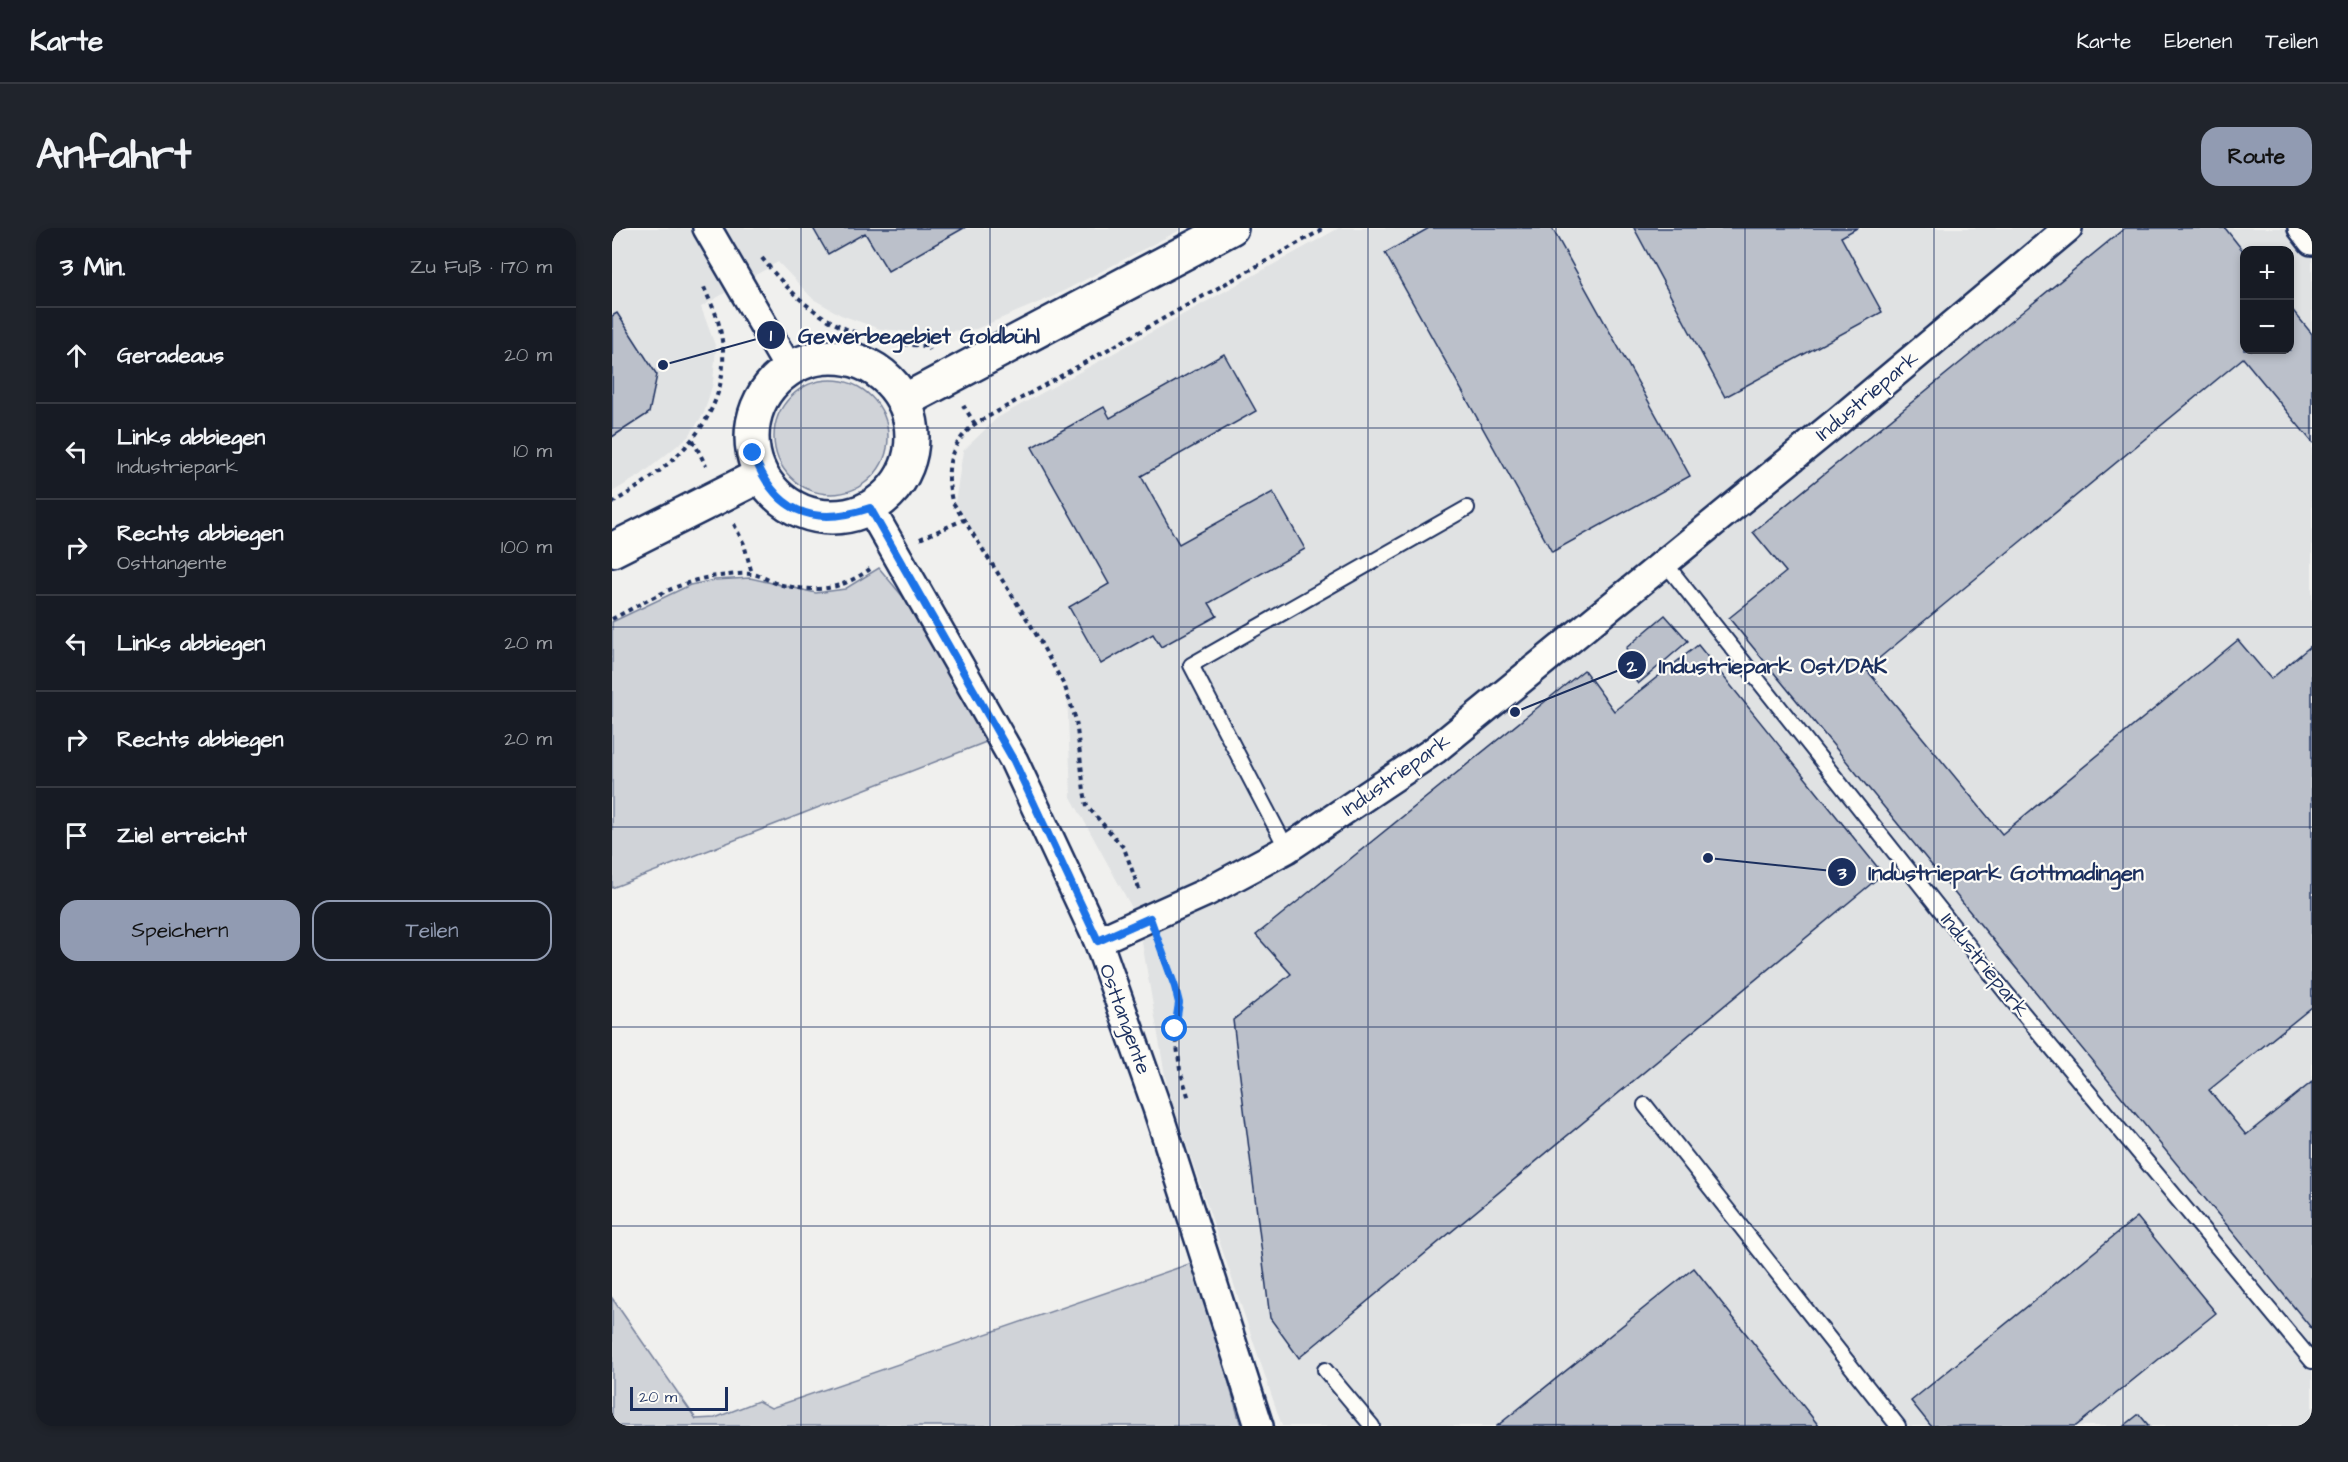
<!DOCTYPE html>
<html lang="de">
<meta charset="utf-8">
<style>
body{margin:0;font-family:"Architects Daughter",sans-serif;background:#20242c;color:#f1f3f6}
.controls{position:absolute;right:18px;top:18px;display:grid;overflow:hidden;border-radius:12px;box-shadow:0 3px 9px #0003}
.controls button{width:54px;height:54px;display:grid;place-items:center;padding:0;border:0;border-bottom:2px solid #363941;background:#171b24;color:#f1f3f6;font:30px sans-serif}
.scale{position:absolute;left:18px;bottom:15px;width:98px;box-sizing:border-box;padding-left:6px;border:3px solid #1b2f5e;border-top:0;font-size:16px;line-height:21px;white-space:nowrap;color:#1b2f5e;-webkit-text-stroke:4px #fdfcf7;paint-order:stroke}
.stop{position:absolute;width:18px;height:18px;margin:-14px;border:4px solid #1a73e8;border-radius:50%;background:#fff}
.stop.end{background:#1a73e8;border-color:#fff;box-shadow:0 2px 6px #0008}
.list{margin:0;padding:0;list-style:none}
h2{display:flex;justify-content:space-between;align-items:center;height:78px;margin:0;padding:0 24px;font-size:26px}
h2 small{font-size:20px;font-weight:400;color:#9ea1a6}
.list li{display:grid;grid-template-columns:39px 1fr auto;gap:18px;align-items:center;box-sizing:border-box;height:96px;padding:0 24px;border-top:2px solid #363941}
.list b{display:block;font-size:22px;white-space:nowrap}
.list p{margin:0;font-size:20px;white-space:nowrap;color:#9ea1a6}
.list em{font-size:20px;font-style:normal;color:#9ea1a6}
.actions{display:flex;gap:12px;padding:18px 24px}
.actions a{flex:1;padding:14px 0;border:2px solid #919bb2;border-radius:18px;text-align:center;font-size:21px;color:#919bb2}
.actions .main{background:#919bb2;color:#111}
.icon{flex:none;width:33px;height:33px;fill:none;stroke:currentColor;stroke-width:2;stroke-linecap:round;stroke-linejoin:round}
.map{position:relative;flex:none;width:1700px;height:1198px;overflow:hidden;border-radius:18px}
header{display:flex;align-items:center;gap:36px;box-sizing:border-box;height:84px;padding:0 30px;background:#171b24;border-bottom:2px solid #363941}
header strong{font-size:28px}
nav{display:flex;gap:33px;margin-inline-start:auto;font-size:21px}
.intro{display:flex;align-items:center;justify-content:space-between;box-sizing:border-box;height:144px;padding:0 36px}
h1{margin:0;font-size:42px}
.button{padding:15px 27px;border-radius:18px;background:#919bb2;color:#111;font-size:21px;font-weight:700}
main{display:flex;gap:36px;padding:0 36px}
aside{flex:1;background:#171b24;border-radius:18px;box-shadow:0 3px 9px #0003}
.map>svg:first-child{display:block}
</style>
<header>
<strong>Karte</strong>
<nav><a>Karte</a><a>Ebenen</a><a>Teilen</a></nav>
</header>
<div class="intro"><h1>Anfahrt</h1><a class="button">Route</a></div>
<main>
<aside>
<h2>3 Min.<small>Zu Fuß · 170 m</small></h2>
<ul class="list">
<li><svg class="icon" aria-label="ahead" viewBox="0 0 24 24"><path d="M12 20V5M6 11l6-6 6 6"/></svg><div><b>Geradeaus</b></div><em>20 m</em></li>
<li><svg class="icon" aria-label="left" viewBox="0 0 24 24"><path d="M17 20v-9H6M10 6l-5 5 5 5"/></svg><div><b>Links abbiegen</b><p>Industriepark</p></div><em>10 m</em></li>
<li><svg class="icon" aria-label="right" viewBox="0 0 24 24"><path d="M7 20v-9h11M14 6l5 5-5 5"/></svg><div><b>Rechts abbiegen</b><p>Osttangente</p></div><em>100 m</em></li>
<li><svg class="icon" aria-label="left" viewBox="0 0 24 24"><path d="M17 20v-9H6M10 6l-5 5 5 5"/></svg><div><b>Links abbiegen</b></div><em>20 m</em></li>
<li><svg class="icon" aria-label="right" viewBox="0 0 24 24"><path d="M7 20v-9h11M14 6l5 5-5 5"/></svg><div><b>Rechts abbiegen</b></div><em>20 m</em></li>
<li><svg class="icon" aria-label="arrive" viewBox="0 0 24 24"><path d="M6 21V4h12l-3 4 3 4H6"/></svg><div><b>Ziel erreicht</b></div></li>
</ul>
<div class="actions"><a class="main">Speichern</a><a>Teilen</a></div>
</aside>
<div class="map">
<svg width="1700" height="1198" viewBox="0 0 1700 1198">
<rect width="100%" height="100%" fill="#f0f0ee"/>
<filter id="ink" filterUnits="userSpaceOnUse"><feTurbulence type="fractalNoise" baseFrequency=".0167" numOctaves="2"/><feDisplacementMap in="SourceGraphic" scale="12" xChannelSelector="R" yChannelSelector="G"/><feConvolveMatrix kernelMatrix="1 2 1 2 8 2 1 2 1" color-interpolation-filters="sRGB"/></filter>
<g filter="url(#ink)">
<g fill="#e0e2e3" fill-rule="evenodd">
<polygon points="0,0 572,0 442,68 364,101 310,105 268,101 229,87 201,71 166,34 89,79 104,120 101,155 92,185 77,208 29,247 0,264"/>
<path d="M727,0H1700V1198H670L555,859L526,691L459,569L455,460L343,275L351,223L385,190ZM1632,22H1678V122H1632Z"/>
</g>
<g fill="#d0d3d8" stroke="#76819b" stroke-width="1.5">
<circle cx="219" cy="209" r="57"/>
<polygon points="267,340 312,394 379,512 0,660 0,394 78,357 103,352 138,350 204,365 233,361"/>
<polygon points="583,1034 629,1198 0,1198 0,1070 84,1191 103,1190 146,1173 159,1180"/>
</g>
<g fill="#bbc0ca" stroke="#1b2f5e" stroke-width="1.5">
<polygon points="201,0 352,0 276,43 253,5 216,26"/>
<polygon points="817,0 940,0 1078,248 940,324 773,25"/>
<polygon points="1022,0 1245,0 1229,9 1270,84 1113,169"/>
<polygon points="1513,0 1613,0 1632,24 1632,122 1678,122 1678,79 1700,106 1700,214 1631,130 1254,441 1390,606 1626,412 1659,451 1700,417 1700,779 1597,862 1634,907 1700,854 1700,1101 1117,390 1174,344 1141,304"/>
<polygon points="5,85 45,147 37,185 0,209 0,88"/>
<polygon points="612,126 644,183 529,248 567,316 661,264 693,321 597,375 605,388 549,419 541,406 489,436 457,379 497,356 420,219 492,179 498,190"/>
<polygon points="1053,387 1076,413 1026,456 1013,440 1023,431 1014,420"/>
<polygon points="1086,417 1271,646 687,1130 658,1090 621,792 679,746 644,707 972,442 1002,483"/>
<polygon points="1525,989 1604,1085 1464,1198 1319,1198 1299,1173"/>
<polygon points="1082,1040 1207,1198 885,1198"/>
<polygon points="1527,1186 1537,1198 1512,1198"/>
</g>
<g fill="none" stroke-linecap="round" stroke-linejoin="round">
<g stroke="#1b2f5e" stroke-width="18">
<g id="service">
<polyline points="1053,335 1395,766 1700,1133"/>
<polyline points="675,621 579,437 855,280"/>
<polyline points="1033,877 1286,1198"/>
<polyline points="713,1142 760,1198"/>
</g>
</g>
<g stroke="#1b2f5e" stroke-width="32">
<g id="minor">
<polyline points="95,0 177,141"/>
<polyline points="1690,0 1700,13"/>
<polyline points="258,280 402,533 486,713 545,880 647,1198"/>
<polyline points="486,713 595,664 675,621 823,522 1226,193 1456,0"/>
</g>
</g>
<g stroke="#1b2f5e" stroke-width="38">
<g id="primary">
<circle cx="220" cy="209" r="80"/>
<polyline points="292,173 619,0"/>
<polyline points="0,322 149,247"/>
</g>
</g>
<g stroke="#1b2f5e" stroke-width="4" stroke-dasharray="4.5 4.5" stroke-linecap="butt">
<path d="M150,30C196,89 239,114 315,118L317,122"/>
<polyline points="351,177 363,196"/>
<polyline points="81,212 94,238"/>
<path d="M0,275C67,236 130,180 106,93C103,82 96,70 92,59"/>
<polyline points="122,296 132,316 140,346"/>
<polyline points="308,311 351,292"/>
<path d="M0,391C33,374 70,351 107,348C117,347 130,345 140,346C149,347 157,353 166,356C203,365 227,363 258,341"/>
<path d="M527,661L512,620L475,578L472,563L464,492L453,459L420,399L340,273C333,241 336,218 363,196L713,0"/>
<polyline points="547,716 563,759 567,775 563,801 568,842 577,871"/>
</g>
<use href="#service" stroke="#fdfcf7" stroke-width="14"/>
<use href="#minor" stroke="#fdfcf7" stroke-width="27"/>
<use href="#primary" stroke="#fdfcf7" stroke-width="33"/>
</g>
</g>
<g fill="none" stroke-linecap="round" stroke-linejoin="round" filter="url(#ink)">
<path stroke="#1a73e8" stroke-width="8" d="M141,225C162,283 199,300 258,280L402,533L486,713L538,690L563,759L567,775L563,801"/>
</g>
<path fill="none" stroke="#1b2f5e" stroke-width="1.5" stroke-opacity="0.55" d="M189,0V1198M378,0V1198M567,0V1198M756,0V1198M944,0V1198M1133,0V1198M1322,0V1198M1511,0V1198M0,200H1700M0,399H1700M0,599H1700M0,799H1700M0,998H1700"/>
<g text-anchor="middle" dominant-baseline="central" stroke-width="4.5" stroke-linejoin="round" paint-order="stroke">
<g font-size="21" fill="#1b2f5e" stroke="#fdfcf7">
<text transform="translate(1255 168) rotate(-40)">Industriepark</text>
<text transform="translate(784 547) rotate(-35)">Industriepark</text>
<text transform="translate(1373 737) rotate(51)">Industriepark</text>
<text transform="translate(513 791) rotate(70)">Osttangente</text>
</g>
</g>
<path fill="none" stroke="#1b2f5e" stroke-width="2" d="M51 137L159 107M903 484L1020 437M1096 630L1230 644"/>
<g fill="#1b2f5e" stroke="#fdfcf7" stroke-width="2">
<circle cx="51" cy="137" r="6"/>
<circle cx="903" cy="484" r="6"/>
<circle cx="1096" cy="630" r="6"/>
<circle cx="159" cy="107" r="15"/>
<circle cx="1020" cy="437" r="15"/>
<circle cx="1230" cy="644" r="15"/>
</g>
<g font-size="18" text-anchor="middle" font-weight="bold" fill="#fff">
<text x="159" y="113">1</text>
<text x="1020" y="444">2</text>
<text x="1230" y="651">3</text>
</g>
<g font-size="22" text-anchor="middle" font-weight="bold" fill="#1b2f5e" stroke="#fdfcf7" stroke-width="4.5" stroke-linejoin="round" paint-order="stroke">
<text x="307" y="115">Gewerbegebiet Goldbühl</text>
<text x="1161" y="445">Industriepark Ost/DAK</text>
<text x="1394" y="652">Industriepark Gottmadingen</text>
</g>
</svg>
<div class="controls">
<button>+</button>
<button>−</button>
</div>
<div class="scale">20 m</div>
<div class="stop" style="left:563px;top:801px"></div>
<div class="stop end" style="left:141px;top:225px"></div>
</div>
</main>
